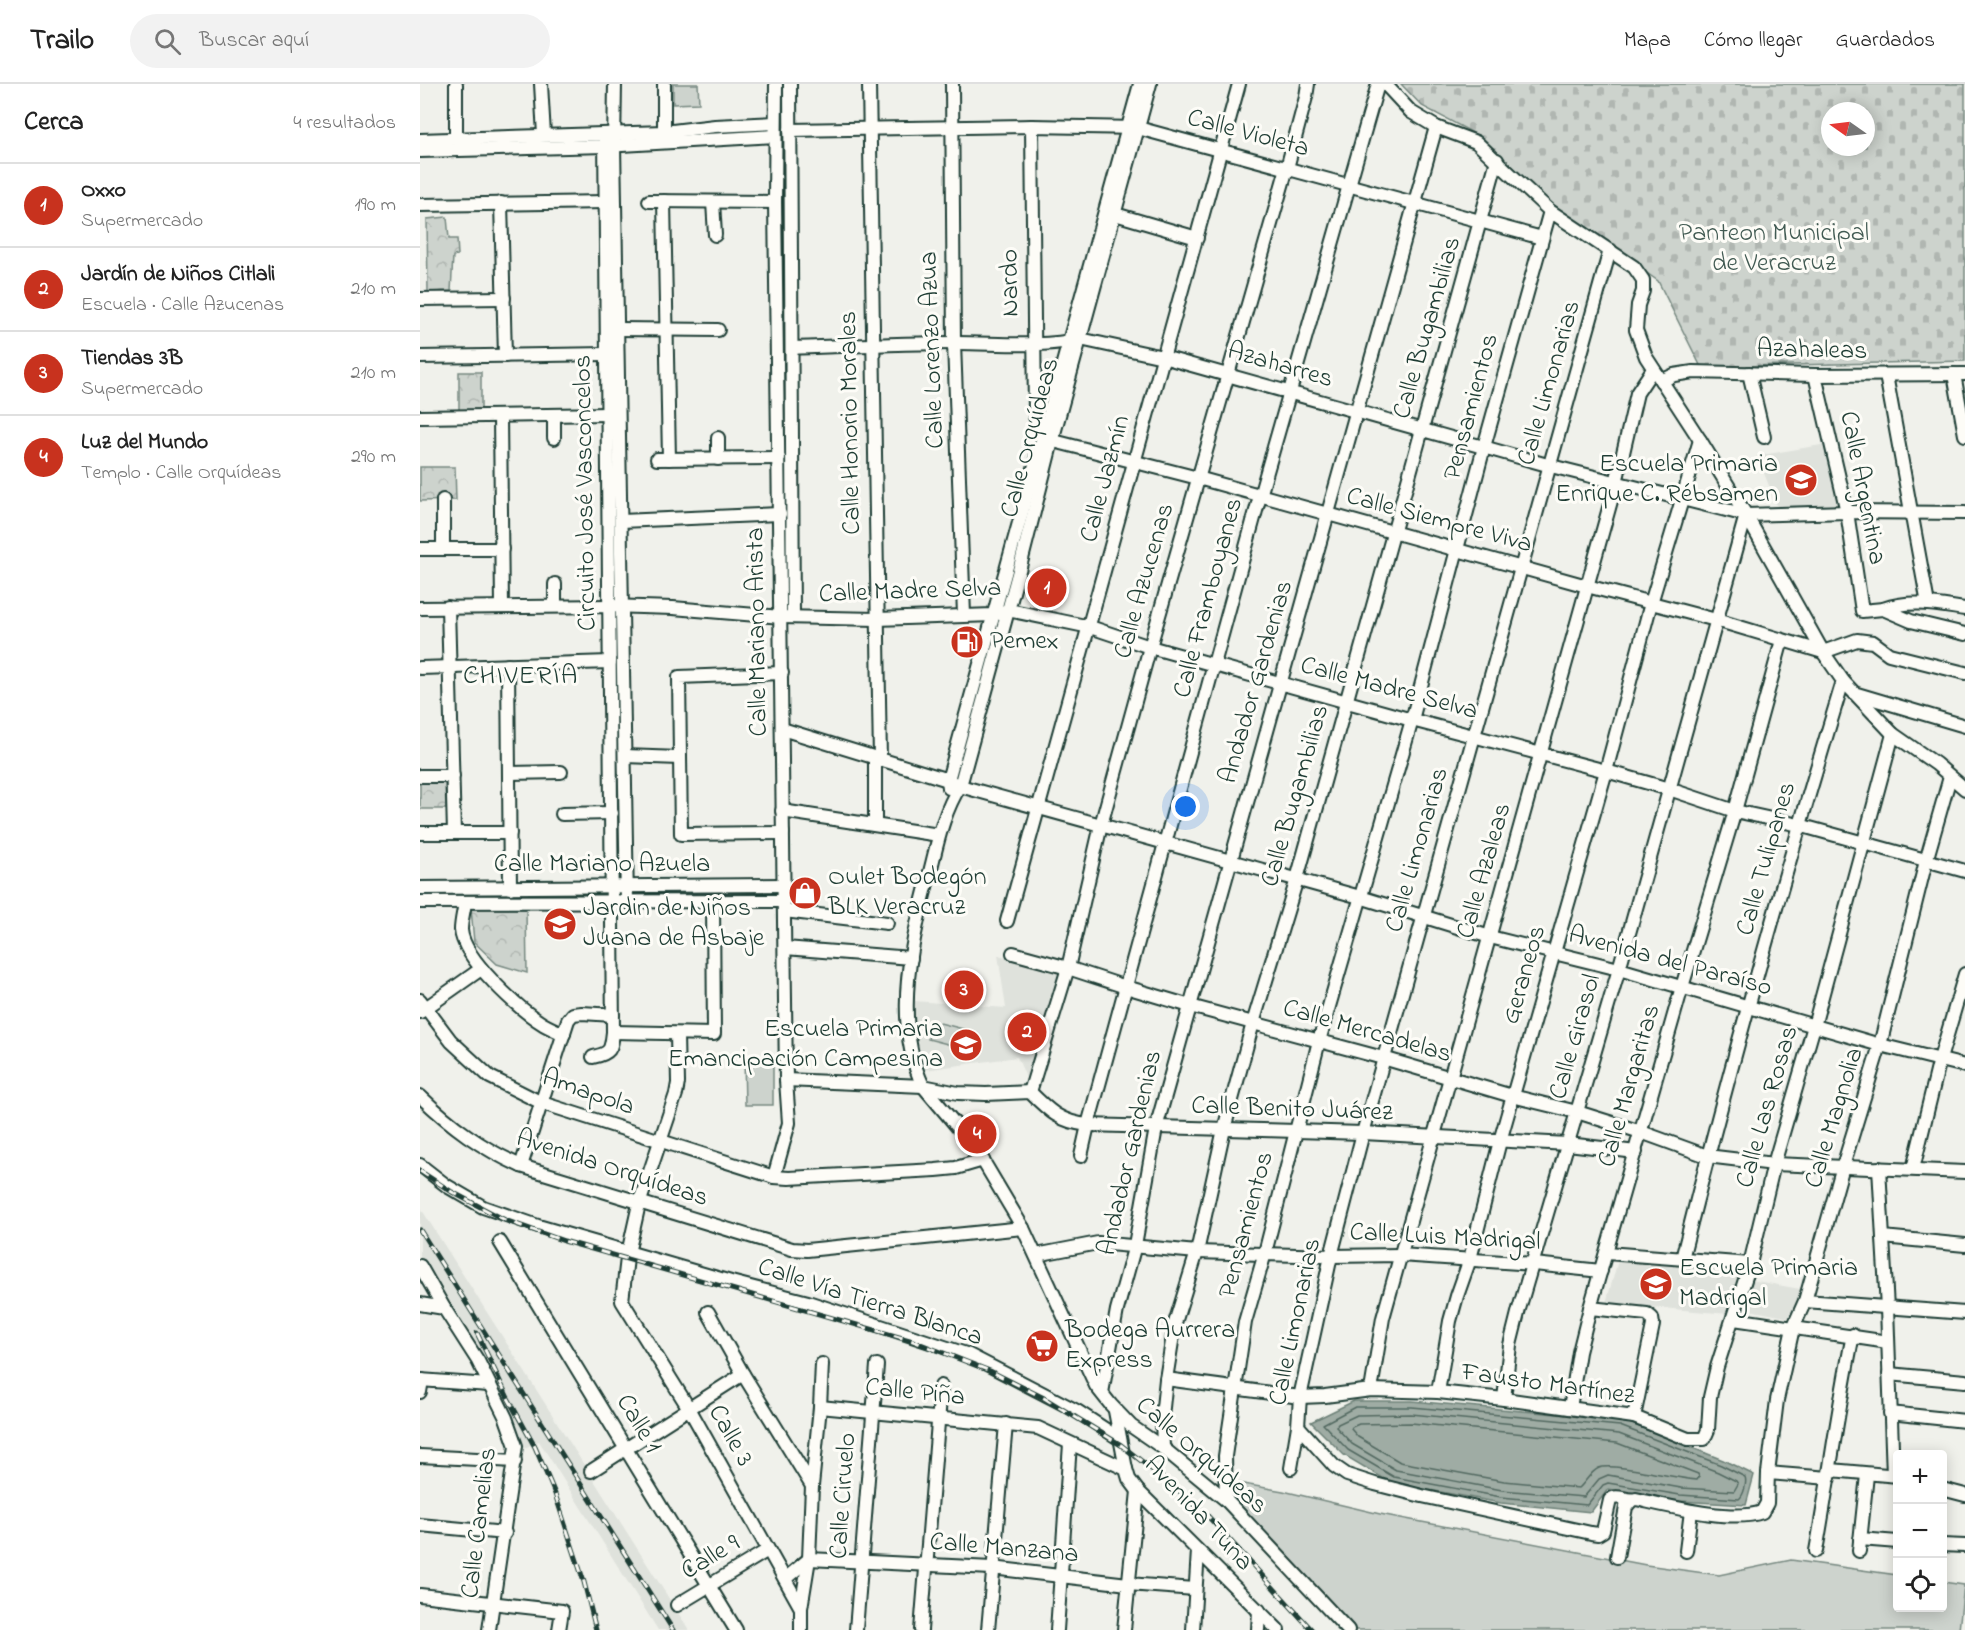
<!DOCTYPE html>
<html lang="es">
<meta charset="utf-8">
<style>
body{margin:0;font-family:"Indie Flower",sans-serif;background:#f2f2f2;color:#222}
.controls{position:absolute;right:18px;bottom:18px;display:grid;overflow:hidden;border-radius:6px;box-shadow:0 3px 15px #0003}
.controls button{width:54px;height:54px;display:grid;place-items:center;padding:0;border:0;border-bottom:2px solid #e0e0e0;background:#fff;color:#222;font:30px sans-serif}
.compass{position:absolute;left:1401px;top:18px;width:54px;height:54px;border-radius:50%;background:#fff;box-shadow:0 3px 15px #0003;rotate:284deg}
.you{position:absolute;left:766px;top:723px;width:21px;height:21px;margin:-15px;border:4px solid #fff;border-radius:50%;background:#1a73e8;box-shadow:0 0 0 9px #1a73e833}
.badge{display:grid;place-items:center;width:39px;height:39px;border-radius:50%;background:#c8321e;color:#fff;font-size:20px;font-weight:700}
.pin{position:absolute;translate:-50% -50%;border:3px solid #fff;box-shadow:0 2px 6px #0006}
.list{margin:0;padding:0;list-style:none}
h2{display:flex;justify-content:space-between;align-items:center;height:78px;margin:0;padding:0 24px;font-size:26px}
h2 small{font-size:20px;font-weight:400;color:#767676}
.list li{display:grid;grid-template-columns:39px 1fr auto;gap:18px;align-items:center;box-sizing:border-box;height:84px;padding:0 24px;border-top:2px solid #e0e0e0}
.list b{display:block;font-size:22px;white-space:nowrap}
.list p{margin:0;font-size:20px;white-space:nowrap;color:#767676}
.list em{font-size:20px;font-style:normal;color:#767676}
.icon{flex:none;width:33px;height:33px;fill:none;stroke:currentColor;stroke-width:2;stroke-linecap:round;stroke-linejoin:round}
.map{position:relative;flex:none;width:1545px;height:1546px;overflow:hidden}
header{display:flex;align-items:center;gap:36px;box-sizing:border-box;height:84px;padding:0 30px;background:#fff;border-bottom:2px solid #e0e0e0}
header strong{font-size:28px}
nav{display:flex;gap:33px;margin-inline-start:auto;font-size:21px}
.search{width:420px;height:54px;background:#f2f2f2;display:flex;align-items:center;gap:15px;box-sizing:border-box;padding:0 21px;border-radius:33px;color:#767676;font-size:22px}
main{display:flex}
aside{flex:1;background:#fff}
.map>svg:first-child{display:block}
</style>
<header>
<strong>Trailo</strong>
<div class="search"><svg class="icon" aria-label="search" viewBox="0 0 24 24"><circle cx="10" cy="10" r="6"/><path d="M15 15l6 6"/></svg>Buscar aquí</div>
<nav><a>Mapa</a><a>Cómo llegar</a><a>Guardados</a></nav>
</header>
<main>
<aside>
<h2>Cerca<small>4 resultados</small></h2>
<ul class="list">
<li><span class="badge">1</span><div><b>Oxxo</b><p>Supermercado</p></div><em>190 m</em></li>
<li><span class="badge">2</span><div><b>Jardín de Niños Citlali</b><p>Escuela · Calle Azucenas</p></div><em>210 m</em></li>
<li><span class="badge">3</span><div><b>Tiendas 3B</b><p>Supermercado</p></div><em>210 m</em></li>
<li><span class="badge">4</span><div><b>Luz del Mundo</b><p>Templo · Calle Orquídeas</p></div><em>290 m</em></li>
</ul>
</aside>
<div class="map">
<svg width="1545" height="1546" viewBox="0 0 1545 1546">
<defs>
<pattern id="forest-crowns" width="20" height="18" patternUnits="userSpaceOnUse" patternTransform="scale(1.5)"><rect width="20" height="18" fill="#cdd3cd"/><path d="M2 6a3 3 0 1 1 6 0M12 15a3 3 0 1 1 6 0" fill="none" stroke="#b0b6b1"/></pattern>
<pattern id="cemetery-stones" width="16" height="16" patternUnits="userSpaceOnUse" patternTransform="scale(1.5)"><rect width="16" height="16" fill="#cdd3cd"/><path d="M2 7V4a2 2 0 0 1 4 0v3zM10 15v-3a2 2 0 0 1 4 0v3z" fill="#b0b6b1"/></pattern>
</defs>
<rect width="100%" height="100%" fill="#f0f1eb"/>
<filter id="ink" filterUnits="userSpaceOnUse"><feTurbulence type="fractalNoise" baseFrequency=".0167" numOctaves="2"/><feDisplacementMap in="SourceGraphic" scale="12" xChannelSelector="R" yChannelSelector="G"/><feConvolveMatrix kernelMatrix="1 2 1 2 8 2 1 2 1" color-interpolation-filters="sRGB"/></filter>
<g filter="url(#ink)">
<g fill="#dfe2dc">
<polygon points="1407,360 1421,421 1358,424 1337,372"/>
<polygon points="578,871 640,887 609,1000 597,973 505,986 494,949 494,917 586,924"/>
<polygon points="0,1123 269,1546 238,1546 119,1357 103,1365 80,1314 34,1230 0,1175"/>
<polygon points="1199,1173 1320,1185 1308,1230 1186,1219"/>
<polygon points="1331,1196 1380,1205 1374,1235 1320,1224"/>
</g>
<g fill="#cdd3cd" stroke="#768880" stroke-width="1.5">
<polygon points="253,0 278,0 279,19 253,20"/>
<polygon points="512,937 551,947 547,965 508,955"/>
<polygon points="324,974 353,974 353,1021 325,1021"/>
<polygon points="812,1398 863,1407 960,1430 1226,1481 1299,1491 1371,1476 1477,1491 1478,1524 1522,1524 1523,1498 1544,1501 1539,1546 936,1546 813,1420"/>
</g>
<g fill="url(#forest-crowns)" stroke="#768880" stroke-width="1.5">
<polygon points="27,133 29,155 37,155 38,171 33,172 31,207 8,208 7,135"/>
<rect x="39" y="288" width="22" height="41"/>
<polygon points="0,383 35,383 36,416 0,417"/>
<polygon points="193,528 200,528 204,800 196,800"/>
<polygon points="25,698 26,725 0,725 0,699"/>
<polygon points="51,824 106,825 107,889 77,880 54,858"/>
</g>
<path fill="url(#cemetery-stones)" stroke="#768880" stroke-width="1.5" fill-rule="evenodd" d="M981,0H1545V277L1281,283L1238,197L1136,125L1063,54L1002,22ZM1410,27H1446V63H1410Z"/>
<polygon fill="#9faca4" stroke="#6c8077" stroke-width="1.5" points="934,1317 992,1317 1202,1336 1303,1376 1334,1391 1326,1421 1260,1417 1188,1405 1171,1428 1081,1419 971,1399 924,1371 891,1338"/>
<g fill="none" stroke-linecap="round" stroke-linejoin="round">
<g stroke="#526961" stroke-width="1.5">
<path d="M935,1323H992L1200,1342L1301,1381L1325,1393C1327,1398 1324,1411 1319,1415L1260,1411L1188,1399L1183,1401L1167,1421L1081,1413L974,1393L928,1366L903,1340Z"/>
<polygon points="991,1330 1199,1350 1298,1388 1316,1397 1318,1400 1314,1407 1261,1404 1188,1391 1179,1395 1164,1413 1082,1406 976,1386 932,1360 916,1343 918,1340 937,1331"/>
<path d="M991,1339L1197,1359L1278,1390L1279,1393L1277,1396C1256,1395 1193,1378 1179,1384C1170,1388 1166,1398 1159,1404L1084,1397L980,1378L938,1353L931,1345L932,1343L939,1340Z"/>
</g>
<g stroke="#1f3d34" stroke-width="16">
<g id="minor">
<polyline points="121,0 124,51"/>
<polyline points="195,0 194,61 207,818"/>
<polyline points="370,0 373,533"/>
<polyline points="449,0 460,676"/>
<polyline points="532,0 534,259 544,531"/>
<path d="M730,0L632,357L601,479L540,702C524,727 518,756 511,784C493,852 471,934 503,1002L556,1065L603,1144L676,1302L691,1321L711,1342L743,1364L806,1416L928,1546"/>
<polyline points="965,0 991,28 1016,43 1056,58 1130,127 1214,183 1223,196 1223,207 1218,221 1216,246 1226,273 1280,356 1326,431 1403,568 1423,597 1473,650 1516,680 1545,705"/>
<polyline points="612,42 615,332 622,354 778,394 1167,502 1296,536 1403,568"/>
<polyline points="370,46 612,42 718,44 1122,154"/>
<polyline points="244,48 244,0"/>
<polyline points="36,55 36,0"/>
<polyline points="0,56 244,48 295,42 355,39"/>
<polyline points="0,67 185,62 355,52"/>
<polyline points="229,117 355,118"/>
<polyline points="244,117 249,375"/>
<polyline points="293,118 295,151"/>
<polyline points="81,119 85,272"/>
<polyline points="0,121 185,118"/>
<polyline points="695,130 777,154"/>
<polyline points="0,215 84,214"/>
<polyline points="198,245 298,246"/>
<path d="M372,264C427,262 482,259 537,259C577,259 621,264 660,255L743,273L1131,382L1326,431L1427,428L1545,429"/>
<polyline points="0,273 187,270"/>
<polyline points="1329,289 1344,353"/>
<polyline points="1534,290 1545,351"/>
<polyline points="1395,291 1427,428 1442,527 1463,525 1491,537 1545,550"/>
<polyline points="1466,291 1508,520"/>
<polyline points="1241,297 1254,291 1273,288 1395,291 1545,290"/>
<polyline points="134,331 134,354"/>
<polyline points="80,332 82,523"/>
<polyline points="0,333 188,330"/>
<polyline points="298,354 298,375"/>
<polyline points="237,375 359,374"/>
<polyline points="23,416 23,465"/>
<polyline points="201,437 360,430"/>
<polyline points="0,465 82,465"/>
<polyline points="135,522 135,500"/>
<polyline points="28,523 34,749"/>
<polyline points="0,524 190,522 253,524 361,533 457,535 573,531 588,526 670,543 730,563 992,636 1186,687 1249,705 1315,727 1379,741 1545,787"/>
<path d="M1463,525C1491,515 1517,521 1545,525"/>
<polyline points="1403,568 1437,556 1453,558 1469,570 1545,589"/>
<polyline points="88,581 90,804"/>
<polyline points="0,584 190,578"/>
<polyline points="362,589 259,593 261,750 363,749"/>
<polyline points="1437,610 1545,642"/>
<polyline points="362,645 528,696 540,702 940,813 1070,853 1199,885 1460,961 1545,982"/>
<polyline points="205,672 260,674"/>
<polyline points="89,689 141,688"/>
<polyline points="0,692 33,692"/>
<polyline points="529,704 528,696 720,0"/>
<polyline points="362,727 519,751"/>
<polyline points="142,730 192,729"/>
<polyline points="455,740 455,675"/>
<polyline points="0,749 90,749"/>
<polyline points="0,804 364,801"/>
<polyline points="0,818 364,817"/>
<path d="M45,818C44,827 41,837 41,846C43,875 99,925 123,940C130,944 137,947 144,950"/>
<polyline points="364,827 467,839"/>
<polyline points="587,837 819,0"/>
<polyline points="365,864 491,874"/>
<polyline points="593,869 648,884 706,903 770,922 963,974 1092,1012 1157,1028 1221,1048 1287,1072 1354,1080 1545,1088"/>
<polyline points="0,916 31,957 70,993 122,1019 354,1093 369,1094 516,1086 536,1084 563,1076"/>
<polyline points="0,928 61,885"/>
<polyline points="193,948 294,950 293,818"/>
<polyline points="257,950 258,999 256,1010 219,1120 207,1174 202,1217 270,1326 381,1524"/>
<path d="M173,973C191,969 191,966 193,948L185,50"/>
<path d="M366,996L503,1002L538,1009L566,1010L610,1008C629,1027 640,1038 668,1041L943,1049L1148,1060L1216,1068"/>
<polyline points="610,1008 648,884 681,741 730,563 867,84 886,13 888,0"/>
<path d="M0,1012C31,1042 61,1064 101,1082L372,1165L387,1166L603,1144"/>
<polyline points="661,1072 668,1041 840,412 958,0"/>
<polyline points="0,1081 27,1102 63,1123 118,1142 311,1198 388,1218 549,1271 657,1327 700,1355"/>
<polyline points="101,1082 148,936 153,930 162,929 193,931"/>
<polyline points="1459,1084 1467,1224 1473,1391"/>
<polyline points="1493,1085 1520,975 1545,890"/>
<polyline points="354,1093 369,1039 366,996 355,118 356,0"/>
<polyline points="1463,1153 1545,1161"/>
<polyline points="80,1158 316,1546"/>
<polyline points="1187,1169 1330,1180"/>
<polyline points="616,1171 678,1159 777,1168 911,1172 980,1171 1114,1180 1181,1187"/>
<path d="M1262,1175C1310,981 1365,788 1423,597"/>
<polyline points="0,1182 24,1224 58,1277 86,1334 96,1362 69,1546"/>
<polyline points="1385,1217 1545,1229"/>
<polyline points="0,1220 24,1224"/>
<polyline points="1170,1224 1227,1230 1232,1234 1233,1241 1214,1333"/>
<polyline points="288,1228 323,1290 392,1402"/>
<polyline points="1314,1235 1468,1258"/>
<polyline points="1469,1290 1545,1297"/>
<polyline points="746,1295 880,1313 905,1312 951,1306 1018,1308 1084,1315 1214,1333 1268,1355 1284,1355 1288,1346 1290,1313 1297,1283 1330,1180 1354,1080 1394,942 1473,650"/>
<polyline points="0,1296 69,1301"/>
<polyline points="951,1306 963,1234 1196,399 1217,309 1233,285"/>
<polyline points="0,1308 2,1296"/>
<polyline points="1018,1308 1030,1237 1037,1212 1050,1175 1080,1057 1186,687 1231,519 1280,356"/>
<polyline points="682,1309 697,1226 715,1161 736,1044 1016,43"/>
<polyline points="1084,1315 1090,1261 1099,1225 1199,885 1326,431"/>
<polyline points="400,1323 618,1344 706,1385 709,1395 718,1407 858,1546"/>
<polyline points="1150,1324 1159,1268 1170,1224 1262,903 1315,727 1362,556"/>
<polyline points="695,1327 706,1385"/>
<polyline points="1470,1329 1545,1337"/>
<path d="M878,1342L914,1382L927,1391L955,1400L1002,1412L1171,1449L1178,1450L1183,1447L1190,1416C1197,1409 1207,1418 1216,1415C1248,1422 1312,1439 1342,1428L1347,1419L1348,1389L1357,1316L1373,1244L1385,1217L1423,1082L1460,961L1506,777L1530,693"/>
<polyline points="743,1364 742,1333 746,1295 755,1239 777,1168 804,1045 833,939 877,795 1077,76"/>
<polyline points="0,1372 95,1377"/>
<polyline points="871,1384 878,1342 880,1313 911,1172 943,1049 1190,166"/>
<polyline points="1411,1386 1478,1392"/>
<polyline points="171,1387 323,1290"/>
<polyline points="1348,1389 1409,1394"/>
<polyline points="1522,1405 1545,1411"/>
<polyline points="806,1416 805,1372 825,1238 845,1169 899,957 992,636 1064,363 1130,127"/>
<polyline points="0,1441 85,1449"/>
<polyline points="1440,1455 1478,1458"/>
<polyline points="1522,1461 1545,1462"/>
<polyline points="1266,1467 1271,1427"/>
<path d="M1396,1467C1409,1395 1418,1323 1433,1251"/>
<polyline points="1439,1467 1447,1391"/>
<polyline points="1197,1473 1206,1423 1211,1417"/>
<polyline points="365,1495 389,1475 572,1484 708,1500 775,1505"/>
<polyline points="0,1511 142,1527 139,1546"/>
<polyline points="257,1521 348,1466"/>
<polyline points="381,1546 381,1524 389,1475 392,1402 400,1323 402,1280"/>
<polyline points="436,1546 457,1281"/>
<polyline points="501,1546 521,1302"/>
<polyline points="568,1546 586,1340"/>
<polyline points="637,1546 650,1360"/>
<polyline points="704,1546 718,1407"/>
<polyline points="773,1546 778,1467"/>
<polyline points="838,1546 839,1526"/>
</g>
</g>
<use href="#minor" stroke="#fdfcf7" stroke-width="12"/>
<g stroke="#1f3d34" stroke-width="5">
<g id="rail">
<polyline points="0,1087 32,1108 85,1136 144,1157 493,1257 570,1287 624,1314 701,1361 762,1409 785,1429 892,1546"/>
<polyline points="0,1146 253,1546"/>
<polyline points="57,1249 88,1314 115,1363 135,1410 164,1498 176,1546"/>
</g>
</g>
<use href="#rail" stroke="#fdfcf7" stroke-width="3" stroke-dasharray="9" stroke-linecap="butt"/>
</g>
</g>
<defs>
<g id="school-disc" transform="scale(1.725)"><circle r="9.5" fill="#c8321e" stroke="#fdfcf7"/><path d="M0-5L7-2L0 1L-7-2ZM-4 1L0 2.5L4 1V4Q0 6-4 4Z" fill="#fff"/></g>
<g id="fuel-disc" transform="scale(1.725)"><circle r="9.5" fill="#c8321e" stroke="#fdfcf7"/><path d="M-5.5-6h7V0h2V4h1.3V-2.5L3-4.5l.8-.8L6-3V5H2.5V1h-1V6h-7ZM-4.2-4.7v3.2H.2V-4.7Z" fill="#fff"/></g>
<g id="shop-disc" transform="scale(1.725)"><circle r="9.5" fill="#c8321e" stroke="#fdfcf7"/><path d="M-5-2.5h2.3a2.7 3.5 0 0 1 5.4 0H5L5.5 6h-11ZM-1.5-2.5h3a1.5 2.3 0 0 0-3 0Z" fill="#fff"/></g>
<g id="supermarket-disc" transform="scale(1.725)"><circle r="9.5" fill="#c8321e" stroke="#fdfcf7"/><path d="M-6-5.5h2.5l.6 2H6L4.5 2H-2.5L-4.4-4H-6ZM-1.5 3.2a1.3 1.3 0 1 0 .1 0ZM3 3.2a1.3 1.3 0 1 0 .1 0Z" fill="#fff"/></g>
</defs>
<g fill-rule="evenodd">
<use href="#school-disc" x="1381" y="396"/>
<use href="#fuel-disc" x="547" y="558"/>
<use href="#shop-disc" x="385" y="809"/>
<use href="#school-disc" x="140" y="840"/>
<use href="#school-disc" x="546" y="961"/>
<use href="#school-disc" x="1236" y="1200"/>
<use href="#supermarket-disc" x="622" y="1262"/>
</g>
<g text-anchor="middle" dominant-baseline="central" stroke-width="6" stroke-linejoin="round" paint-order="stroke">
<g font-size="26" fill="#1f3d34" stroke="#fdfcf7">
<text transform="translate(828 50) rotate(15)">Calle Violeta</text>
<text transform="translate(591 199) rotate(-91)">Nardo</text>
<text transform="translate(1008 244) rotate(-74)">Calle Bugambilias</text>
<text transform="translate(513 266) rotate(-92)">Calle Lorenzo Azua</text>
<text transform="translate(1392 267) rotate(1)">Azahaleas</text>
<text transform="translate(860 282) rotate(16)">Azaharres</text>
<text transform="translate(1130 299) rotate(-74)">Calle Limonarias</text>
<text transform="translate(1052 323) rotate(-75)">Pensamientos</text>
<text transform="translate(431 339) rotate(-91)">Calle Honorio Morales</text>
<text transform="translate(611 354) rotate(-75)">Calle Orquídeas</text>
<text transform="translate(686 395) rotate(-75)">Calle Jazmín</text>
<text transform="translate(1442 404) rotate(79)">Calle Argentina</text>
<text transform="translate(166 409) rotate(-91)">Circuito José Vasconcelos</text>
<text transform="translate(1019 437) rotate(15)">Calle Siempre Viva</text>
<text transform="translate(725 497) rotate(-74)">Calle Azucenas</text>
<text transform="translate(490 508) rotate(-2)">Calle Madre Selva</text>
<text transform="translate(789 514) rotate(-75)">Calle Framboyanes</text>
<text transform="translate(338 548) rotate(-91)">Calle Mariano Arista</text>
<text transform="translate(837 598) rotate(-74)">Andador Gardenias</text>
<text transform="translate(969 605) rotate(15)">Calle Madre Selva</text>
<text transform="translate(876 712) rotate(-74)">Calle Bugambilias</text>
<text transform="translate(998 766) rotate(-74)">Calle Limonarias</text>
<text transform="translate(1347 775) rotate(-74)">Calle Tulipanes</text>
<text x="182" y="781">Calle Mariano Azuela</text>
<text transform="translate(1065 787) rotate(-74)">Calle Azaleas</text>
<text transform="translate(1250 878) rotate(15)">Avenida del Paraíso</text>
<text transform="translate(1105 891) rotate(-74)">Geraneos</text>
<text transform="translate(947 948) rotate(16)">Calle Mercadelas</text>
<text transform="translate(1156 953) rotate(-74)">Calle Girasol</text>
<text transform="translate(1210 1002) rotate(-74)">Calle Margaritas</text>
<text transform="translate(168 1009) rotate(19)">Amapola</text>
<text transform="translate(1348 1023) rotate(-74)">Calle Las Rosas</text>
<text transform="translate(872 1026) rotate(2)">Calle Benito Juárez</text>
<text transform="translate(1415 1034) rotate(-73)">Calle Magnolia</text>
<text transform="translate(711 1069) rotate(-77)">Andador Gardenias</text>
<text transform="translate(192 1085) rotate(18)">Avenida Orquídeas</text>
<text transform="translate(827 1141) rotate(-75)">Pensamientos</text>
<text transform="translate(1025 1154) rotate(3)">Calle Luis Madrigal</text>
<text transform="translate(450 1219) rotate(18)">Calle Vía Tierra Blanca</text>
<text transform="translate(876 1238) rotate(-78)">Calle Limonarias</text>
<text transform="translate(1128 1301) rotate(8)">Fausto Martínez</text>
<text transform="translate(495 1309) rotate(6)">Calle Piña</text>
<text transform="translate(218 1340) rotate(59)">Calle 1</text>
<text transform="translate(310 1352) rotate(61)">Calle 3</text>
<text transform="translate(781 1372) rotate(41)">Calle Orquídeas</text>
<text transform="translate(424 1412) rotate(-86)">Calle Ciruelo</text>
<text transform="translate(778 1430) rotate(47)">Avenida Tuna</text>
<text transform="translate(60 1439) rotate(-83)">Calle Camelias</text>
<text transform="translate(584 1465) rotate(5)">Calle Manzana</text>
<text transform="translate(291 1474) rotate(-31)">Calle 9</text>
</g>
<g font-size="26" fill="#425b53" stroke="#fdfcf7">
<text x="1354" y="150">Panteon Municipal<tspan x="1354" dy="30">de Veracruz</tspan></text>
</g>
<g font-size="26" fill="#1f3d34" stroke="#fdfcf7" text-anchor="start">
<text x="1358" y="381" text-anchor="end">Escuela Primaria<tspan x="1358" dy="30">Enrique C. Rébsamen</tspan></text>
<text x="570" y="558">Pemex</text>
<text x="408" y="794">Oulet Bodegón<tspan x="408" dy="30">BLK Veracruz</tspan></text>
<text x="163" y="825">Jardin de Niños<tspan x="163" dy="30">Juana de Asbaje</tspan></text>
<text x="523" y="946" text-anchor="end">Escuela Primaria<tspan x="523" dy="30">Emancipación Campesina</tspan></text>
<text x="1259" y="1185">Escuela Primaria<tspan x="1259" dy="30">Madrigal</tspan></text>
<text x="645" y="1247">Bodega Aurrera<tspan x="645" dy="30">Express</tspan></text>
</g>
<g font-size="27" letter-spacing="1.5" fill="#1f3d34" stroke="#fdfcf7">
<text x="101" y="592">CHIVERÍA</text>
</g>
</g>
</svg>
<div class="controls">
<button>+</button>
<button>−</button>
<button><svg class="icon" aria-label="locate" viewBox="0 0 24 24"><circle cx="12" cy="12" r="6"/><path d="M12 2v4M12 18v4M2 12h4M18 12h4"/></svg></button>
</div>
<svg class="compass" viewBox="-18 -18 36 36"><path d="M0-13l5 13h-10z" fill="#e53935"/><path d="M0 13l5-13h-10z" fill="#767676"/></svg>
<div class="you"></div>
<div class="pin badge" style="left:627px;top:504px">1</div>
<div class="pin badge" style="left:607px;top:948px">2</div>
<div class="pin badge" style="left:544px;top:906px">3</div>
<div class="pin badge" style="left:557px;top:1050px">4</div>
</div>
</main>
